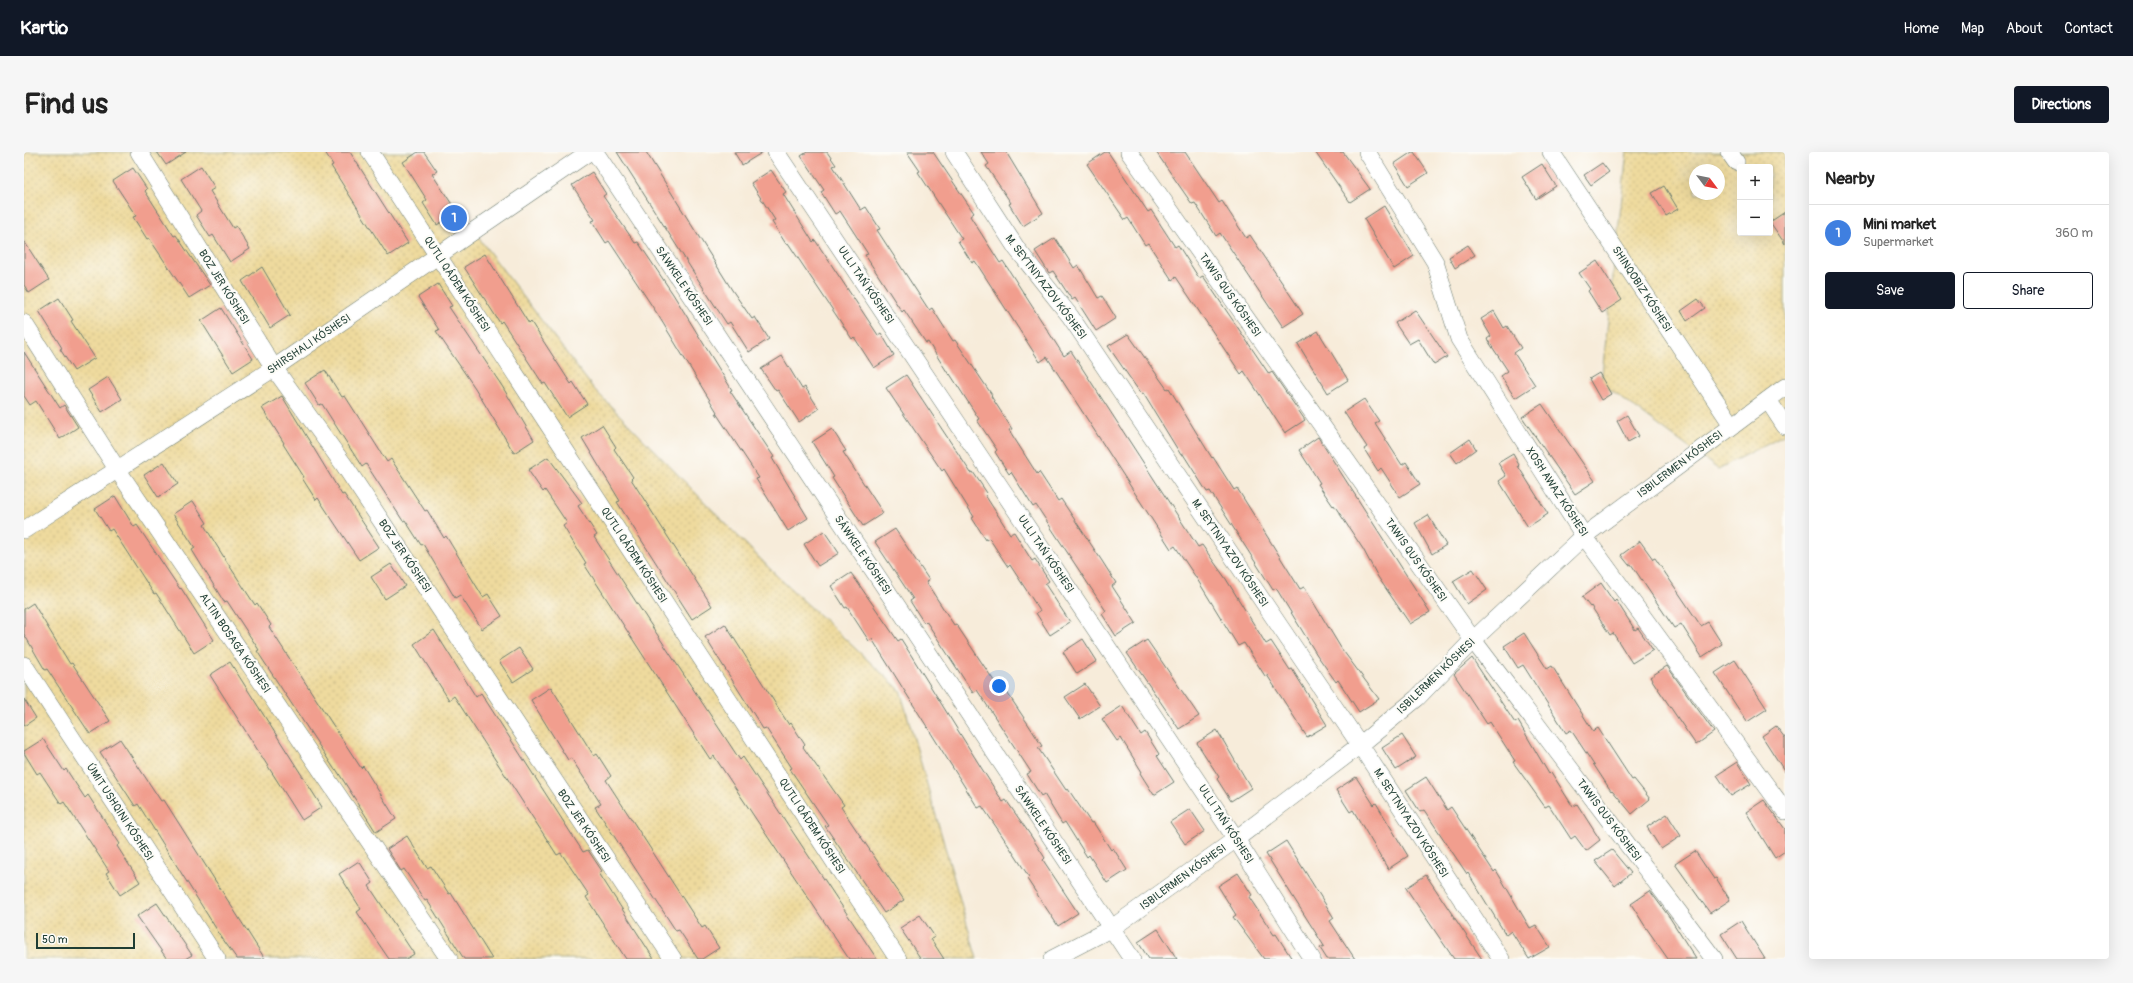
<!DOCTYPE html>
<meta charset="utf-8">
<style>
body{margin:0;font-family:Pangolin,sans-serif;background:#f6f6f6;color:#222}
.controls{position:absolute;right:12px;top:12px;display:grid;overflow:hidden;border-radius:4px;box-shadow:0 4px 16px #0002}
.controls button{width:36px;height:36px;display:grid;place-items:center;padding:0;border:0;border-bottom:1px solid #e0e0e0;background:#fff;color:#222;font:20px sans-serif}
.compass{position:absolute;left:1665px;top:12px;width:36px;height:36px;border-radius:50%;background:#fff;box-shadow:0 4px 16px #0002;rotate:122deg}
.scale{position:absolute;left:12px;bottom:10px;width:99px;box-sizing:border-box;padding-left:4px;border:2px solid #1f3d34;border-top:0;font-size:11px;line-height:14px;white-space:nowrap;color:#1f3d34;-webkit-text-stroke:3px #fdfcf7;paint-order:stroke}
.you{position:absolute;left:975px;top:534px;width:14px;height:14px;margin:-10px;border:3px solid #fff;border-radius:50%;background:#1a73e8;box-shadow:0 0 0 6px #1a73e833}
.badge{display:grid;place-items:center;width:26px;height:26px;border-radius:50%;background:#111827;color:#fff;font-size:13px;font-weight:700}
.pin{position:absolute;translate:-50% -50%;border:2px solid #fff;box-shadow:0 1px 4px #0006}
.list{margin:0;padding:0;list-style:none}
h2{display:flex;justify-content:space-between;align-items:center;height:52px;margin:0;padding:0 16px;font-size:17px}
h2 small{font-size:13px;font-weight:400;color:#767676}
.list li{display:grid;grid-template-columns:26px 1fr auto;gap:12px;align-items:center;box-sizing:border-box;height:56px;padding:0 16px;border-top:1px solid #e0e0e0}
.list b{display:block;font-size:15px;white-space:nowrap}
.list p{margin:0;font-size:13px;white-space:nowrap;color:#767676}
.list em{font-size:13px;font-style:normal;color:#767676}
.actions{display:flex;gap:8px;padding:12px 16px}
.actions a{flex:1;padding:9px 0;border:1px solid #111827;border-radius:4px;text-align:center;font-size:14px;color:#111827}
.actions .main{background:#111827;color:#fff}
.map{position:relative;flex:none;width:1761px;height:807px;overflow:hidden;border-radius:4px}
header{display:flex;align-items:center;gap:24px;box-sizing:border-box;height:56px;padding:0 20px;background:#111827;color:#fff}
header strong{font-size:19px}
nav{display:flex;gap:22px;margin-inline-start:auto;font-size:14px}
.intro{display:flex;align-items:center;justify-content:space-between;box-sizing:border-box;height:96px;padding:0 24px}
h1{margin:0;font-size:28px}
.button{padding:10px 18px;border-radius:4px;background:#111827;color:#fff;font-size:14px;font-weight:700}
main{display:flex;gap:24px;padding:0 24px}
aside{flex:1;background:#fff;border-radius:4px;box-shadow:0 4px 16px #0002}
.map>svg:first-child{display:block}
</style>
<header>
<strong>Kartio</strong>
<nav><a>Home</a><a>Map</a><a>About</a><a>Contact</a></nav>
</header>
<div class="intro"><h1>Find us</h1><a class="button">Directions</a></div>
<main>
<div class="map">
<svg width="1761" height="807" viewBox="0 0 1761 807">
<defs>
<pattern id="sand-dots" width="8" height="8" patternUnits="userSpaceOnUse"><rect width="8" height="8" fill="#eeda9e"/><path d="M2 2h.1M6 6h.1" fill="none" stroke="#ccbc89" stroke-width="1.8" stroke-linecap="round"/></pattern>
</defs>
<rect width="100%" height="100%" fill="#fdfcf7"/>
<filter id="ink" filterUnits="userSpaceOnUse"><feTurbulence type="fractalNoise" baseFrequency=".025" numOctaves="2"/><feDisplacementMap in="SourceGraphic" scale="8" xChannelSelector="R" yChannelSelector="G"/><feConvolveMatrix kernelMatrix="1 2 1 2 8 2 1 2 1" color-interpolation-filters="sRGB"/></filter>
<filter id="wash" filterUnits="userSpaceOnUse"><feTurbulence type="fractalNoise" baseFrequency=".012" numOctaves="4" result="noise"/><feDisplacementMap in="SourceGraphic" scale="16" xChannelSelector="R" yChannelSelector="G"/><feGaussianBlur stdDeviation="0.9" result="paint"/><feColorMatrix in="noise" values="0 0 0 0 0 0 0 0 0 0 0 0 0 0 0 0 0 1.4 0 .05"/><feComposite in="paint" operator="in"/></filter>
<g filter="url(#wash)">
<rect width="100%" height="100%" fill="#f7ecda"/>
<g fill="url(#sand-dots)" stroke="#868c69" fill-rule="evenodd">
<polygon points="0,0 389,0 569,236 754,425 876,538 953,807 0,807"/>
<path d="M1603,0H1761V282L1694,317L1577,231ZM1716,15H1746V81H1716ZM1671,18H1695V42H1671Z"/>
</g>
<g id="blocks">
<g fill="#f19e8e">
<polygon points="133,0 162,0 142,13"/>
<polygon points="301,0 326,0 384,91 364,104 307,14 309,13"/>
<polygon points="394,0 400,0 413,19 408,22 433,60 413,73 399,51 403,48 379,10"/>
<polygon points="593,0 622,0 708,138 728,167 731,165 745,187 725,200 706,170 703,172 684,143"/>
<polygon points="710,0 739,0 718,13"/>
<polygon points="783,0 803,0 812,13 809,14 837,58 842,55 856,77 853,78 905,158 908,156 929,189 931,188 968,243 967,244 988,277 985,278 1013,322 1015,320 1034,349 1037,347 1078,409 1092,431 1088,434 1112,471 1092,484 1078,462 1082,459 1012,353 1009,355 987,320 985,322 971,300 973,298 953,268 955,267 926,222 925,223 904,190 902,191 880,158 878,160 841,103 844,102 816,59 811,62 797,40 800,38 777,4"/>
<polygon points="883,0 909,0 950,61 946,64 976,111 979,109 1040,204 1047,199 1174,395 1178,393 1202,427 1242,492 1247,489 1266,518 1268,517 1303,573 1283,585 1243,523 1241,524 1220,491 1214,494 1173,427 1151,394 1147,397 1023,205 1016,210 951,109 948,111 934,89 938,87 894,20 896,19"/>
<polygon points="957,0 982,0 1019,61 999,74 985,52 987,51 962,14 965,12"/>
<polygon points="1081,0 1084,0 1124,60 1127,58 1151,95 1154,93 1175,126 1179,124 1245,222 1248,220 1281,268 1261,281 1220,219 1217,222 1152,125 1148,128 1124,91 1121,93 1104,66 1101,68 1063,12"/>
<polygon points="1132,0 1161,0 1195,51 1198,49 1222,86 1226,83 1279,162 1259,175 1196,81 1192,84 1171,51 1168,52"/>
<polygon points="1291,0 1319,0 1346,37 1326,50"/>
<polygon points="1388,0 1390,0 1404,21 1384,34 1370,12"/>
<polygon points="1578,11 1585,20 1567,33 1560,23"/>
<polygon points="1518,12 1532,34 1512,47 1498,25"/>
<polygon points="177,14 191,36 186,39 209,76 212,74 226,97 206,110 189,83 186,85 172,63 177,59 157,27"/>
<polygon points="109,16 123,37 121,39 150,84 152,83 186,133 165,146 125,86 123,87 109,65 112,64 89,29"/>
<polygon points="747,18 762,40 759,42 789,90 791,88 854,183 857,181 870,203 850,216 830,185 828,187 764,91 762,92 748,70 751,68 727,31"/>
<polygon points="568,20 582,42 579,44 611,91 614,90 649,142 708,238 706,239 750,305 748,306 784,366 764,379 732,327 735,326 692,261 693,260 634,163 585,89 582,91 568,69 571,68 548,33"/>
<polygon points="1640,34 1654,57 1642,64 1628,41"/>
<polygon points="1360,54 1390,104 1370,117 1340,67"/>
<polygon points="1761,60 1761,92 1746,70"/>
<polygon points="1031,86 1050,116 1054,113 1074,146 1078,144 1092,166 1072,179 1051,146 1048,148 1029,119 1025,121 1011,99"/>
<polygon points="0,89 25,128 5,141 0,133"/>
<polygon points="1444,93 1451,103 1431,116 1425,105"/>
<polygon points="461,102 505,172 507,170 547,232 549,230 563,252 543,265 521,231 519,232 478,169 476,171 440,115"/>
<polygon points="1573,109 1598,148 1578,161 1564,139 1566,137 1555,121"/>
<polygon points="238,115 266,163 246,176 218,129"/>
<polygon points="414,132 428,154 425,155 478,234 510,288 490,301 451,236 412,179 415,178 394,145"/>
<polygon points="35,146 49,168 47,169 71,206 50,219 36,197 38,196 15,159"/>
<polygon points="1674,147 1681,156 1663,169 1657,159"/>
<polygon points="197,156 229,207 209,220 177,169"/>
<polygon points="1391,158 1423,205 1410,213 1394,187 1385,192 1371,171"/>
<polygon points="1470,159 1480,176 1483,174 1497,196 1490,201 1511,233 1491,246 1477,224 1484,219 1463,187 1467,184 1457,167"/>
<polygon points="1294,179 1324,228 1304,241 1274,192"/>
<polygon points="1104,182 1143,237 1145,236 1188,306 1189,305 1210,338 1213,336 1276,437 1280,435 1317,496 1355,547 1335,560 1314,528 1312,530 1293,503 1252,436 1249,438 1186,339 1183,340 1159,302 1157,303 1119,241 1117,242 1084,194"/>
<polygon points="0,200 36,256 40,253 54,275 36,287 12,249 6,253 0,244"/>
<polygon points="758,204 778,237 781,235 795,257 775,270 754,238 752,239 737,217"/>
<polygon points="301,218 318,245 321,244 363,310 367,307 401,359 403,358 420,386 422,384 459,445 464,442 478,464 458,477 436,443 431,446 399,392 397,393 381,368 379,369 342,312 338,315 298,252 295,253 281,231"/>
<polygon points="1575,221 1587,242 1577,248 1565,227"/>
<polygon points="882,223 947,321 949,320 963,341 961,343 986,382 990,380 1008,409 1011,407 1025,429 1021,432 1046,470 1026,483 1012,461 1016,459 986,413 984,415 965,386 962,388 948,366 950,365 920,317 918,319 862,236"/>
<polygon points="84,225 98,247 78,260 64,238"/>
<polygon points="258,244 318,343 320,342 355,395 335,408 294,346 292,348 278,326 280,325 259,292 260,291 238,256"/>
<polygon points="1340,247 1355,269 1351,271 1378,313 1382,310 1396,332 1376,345 1357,316 1354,319 1340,297 1343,295 1320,260"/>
<polygon points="1518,252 1571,329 1551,342 1498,265"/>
<polygon points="1603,263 1615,284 1604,290 1593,269"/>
<polygon points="578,273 592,295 590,297 609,325 607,327 688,454 668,467 593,350 596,349 558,286"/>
<polygon points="808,277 822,299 819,300 859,361 839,374 808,326 810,325 788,290"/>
<polygon points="1294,285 1406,460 1386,472 1354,425 1339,397 1310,353 1309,354 1294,332 1296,331 1275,298"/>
<polygon points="1446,287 1452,297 1433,311 1426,301"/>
<polygon points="1489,302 1495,313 1494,314 1524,362 1504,375 1475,329 1482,324 1474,311"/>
<polygon points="524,305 558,351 554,354 573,383 570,385 625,470 716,608 719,605 853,807 825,807 690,604 686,607 560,412 562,411 539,374 543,371 521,338 519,340 504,318"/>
<polygon points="140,310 154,332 134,345 120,323"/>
<polygon points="91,344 110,375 113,373 156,437 157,436 190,488 170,501 132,441 130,442 88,377 85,379 71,357"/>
<polygon points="169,349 183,371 180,373 201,407 231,453 233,451 247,473 245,475 337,616 339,614 372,667 352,680 312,617 311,618 233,499 235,498 203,449 200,450 168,398 171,396 149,362"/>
<polygon points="1404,363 1422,393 1408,402 1391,371"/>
<polygon points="871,377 905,428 902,430 930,473 932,472 978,541 982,539 1004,572 1018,594 1014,596 1042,638 1044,637 1067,671 1069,670 1087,698 1089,696 1103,718 1083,731 1065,703 1063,705 1041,670 1038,672 1020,642 1017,644 1003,622 1007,620 953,538 949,541 902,469 900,471 886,449 889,447 851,390"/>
<polygon points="800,379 815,401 794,414 780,392"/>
<polygon points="1616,389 1629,407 1631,406 1677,474 1684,470 1698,492 1678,505 1657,472 1650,476 1607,412 1605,413 1597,403"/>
<polygon points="367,412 381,434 361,447 347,425"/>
<polygon points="1449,417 1463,438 1443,452 1429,429"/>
<polygon points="827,421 874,489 877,487 958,617 979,650 982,648 1007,684 1021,706 1019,708 1054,761 1034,774 1003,727 1005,725 977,682 958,654 954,656 848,487 845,489 823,455 821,456 807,434"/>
<polygon points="1577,431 1590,450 1592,448 1611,478 1614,476 1629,498 1608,511 1589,481 1586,483 1567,454 1566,455 1558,445"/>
<polygon points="9,451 46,512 48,511 86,569 66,582 23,517 21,518 0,482 0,457"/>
<polygon points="701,472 765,573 767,571 781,593 779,595 820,653 817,655 841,691 880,748 860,761 801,674 804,673 766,617 768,616 742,576 739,577 681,485"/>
<polygon points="410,478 452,545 457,541 559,700 564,698 578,719 575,721 630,807 602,807 562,745 565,743 537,701 533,703 430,544 425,548 390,492"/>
<polygon points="1500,481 1523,517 1528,514 1569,579 1574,576 1608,628 1610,627 1626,647 1608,662 1588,638 1587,639 1547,578 1542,581 1499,513 1494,516 1480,494"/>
<polygon points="1059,487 1073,509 1053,522 1039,500"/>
<polygon points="1123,488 1175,564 1155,577 1103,501"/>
<polygon points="495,496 509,517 489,530 475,509"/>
<polygon points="1448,506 1491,571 1494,569 1525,622 1527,620 1549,655 1553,652 1576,688 1562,699 1551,684 1547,687 1525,653 1521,655 1489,610 1491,609 1466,570 1463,572 1430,522"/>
<polygon points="1711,508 1743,557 1723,570 1691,521"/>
<polygon points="206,510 298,655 278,668 186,523"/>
<polygon points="1643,514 1690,580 1672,593 1626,525"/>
<polygon points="1061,532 1076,554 1056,567 1041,545"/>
<polygon points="527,535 570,604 573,602 587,624 582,628 678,776 681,774 695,796 678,807 674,807 655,778 652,779 571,655 577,652 547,606 544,608 507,548"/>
<polygon points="0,547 12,566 0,574"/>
<polygon points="1098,554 1117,583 1121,580 1135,602 1133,604 1150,630 1130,643 1116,621 1118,620 1097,586 1093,589 1078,567"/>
<polygon points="1752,574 1761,586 1761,620 1738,584"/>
<polygon points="1193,578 1227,636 1207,649 1193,627 1195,625 1173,591"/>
<polygon points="1378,583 1392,605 1372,618 1358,596"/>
<polygon points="19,587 40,619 42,617 61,646 64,643 96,692 93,694 116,730 96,743 82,721 85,719 40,650 37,652 16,620 13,622 0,601 0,599"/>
<polygon points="96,587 137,649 140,648 241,807 213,807 198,786 114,652 111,654 76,600"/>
<polygon points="1713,610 1727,632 1707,644 1693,623"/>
<polygon points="1332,625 1350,653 1352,651 1384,704 1364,717 1329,658 1326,660 1312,638"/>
<polygon points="1402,625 1423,658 1427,655 1470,720 1472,718 1506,776 1512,773 1526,795 1505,807 1487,779 1482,783 1444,721 1443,722 1400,658 1396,660 1382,638"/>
<polygon points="1740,648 1761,677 1761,699 1751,706 1722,660"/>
<polygon points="1166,657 1181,679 1161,692 1146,670"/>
<polygon points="1643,662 1657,684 1637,697 1623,675"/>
<polygon points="383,684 403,716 407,714 425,742 427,741 468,807 440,807 403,748 401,749 380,717 377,719 363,697"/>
<polygon points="1262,689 1310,766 1306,769 1331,807 1303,807 1296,796 1300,794 1242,702"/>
<polygon points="1588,698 1607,721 1591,734 1571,709"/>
<polygon points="1671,699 1690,727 1692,726 1706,748 1686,761 1651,712"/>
<polygon points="335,709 349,731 345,734 390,802 382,807 365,807 333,760 337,757 315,722"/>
<polygon points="1214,721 1228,743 1225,745 1250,783 1252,782 1268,807 1240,807 1209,765 1212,763 1194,734"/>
<polygon points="1402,723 1458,807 1430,807 1396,757 1382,736"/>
<polygon points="1626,739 1646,766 1672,807 1644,807 1621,774 1607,752"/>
<polygon points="133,751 168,803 161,807 143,807 113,764"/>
<polygon points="896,763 911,785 907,787 920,807 897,807 876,776"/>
<polygon points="1717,769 1741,807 1713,807 1697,782"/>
<polygon points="1134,777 1153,807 1125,807 1114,790"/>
</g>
</g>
</g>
<g filter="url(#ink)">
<use href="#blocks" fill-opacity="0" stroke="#6b7a6e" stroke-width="1"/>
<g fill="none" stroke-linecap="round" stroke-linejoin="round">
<g stroke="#6b7a6e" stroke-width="18">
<g id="minor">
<polyline points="115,0 250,216 320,313 649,807"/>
<polyline points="346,0 874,807"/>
<polyline points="571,0 1108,807"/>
<polyline points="752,0 1212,687 1288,807"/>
<polyline points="930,0 993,97 1046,164 1336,593 1477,807"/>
<polyline points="1105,0 1449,488 1690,807"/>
<polyline points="1343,0 1411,110 1435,187 1560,384 1761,659"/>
<polyline points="1527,0 1708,273"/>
<polyline points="1705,0 1712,10"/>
<polyline points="0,171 93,317 425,807"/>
<polyline points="1744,248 1761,274"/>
<polyline points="0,378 250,216 565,0"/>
<polyline points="0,513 193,807"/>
<polyline points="1028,807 1088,776 1212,687 1336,593 1393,546 1449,488 1560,384 1761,235"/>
</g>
</g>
<use href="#minor" stroke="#fff" stroke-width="17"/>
</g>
</g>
<g text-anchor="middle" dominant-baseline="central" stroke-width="4" stroke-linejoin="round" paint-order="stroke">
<g font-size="11" fill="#1f3d34" stroke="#fdfcf7">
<text transform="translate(433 132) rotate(57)">QUTLI QÁDEM KÓSHESI</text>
<text transform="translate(842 133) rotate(56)">ULLI TAŃ KÓSHESI</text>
<text transform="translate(660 134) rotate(56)">SÁWKELE KÓSHESI</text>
<text transform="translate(200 135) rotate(58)">BOZ JER KÓSHESI</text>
<text transform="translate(1022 135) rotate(53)">M. SEYTNIYAZOV KÓSHESI</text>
<text transform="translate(1618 137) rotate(57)">SHINQOBIZ KÓSHESI</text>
<text transform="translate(1206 143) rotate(55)">TAWIS QUS KÓSHESI</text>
<text transform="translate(285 192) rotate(-34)">SHIRSHALI KÓSHESI</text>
<text transform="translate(1656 312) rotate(-37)">ISBILERMEN KÓSHESI</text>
<text transform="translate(1533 340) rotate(57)">XOSH AWAZ KÓSHESI</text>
<text transform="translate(1206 401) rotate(56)">M. SEYTNIYAZOV KÓSHESI</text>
<text transform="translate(1022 402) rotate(56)">ULLI TAŃ KÓSHESI</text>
<text transform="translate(610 403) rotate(57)">QUTLI QÁDEM KÓSHESI</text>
<text transform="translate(839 403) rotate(56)">SÁWKELE KÓSHESI</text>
<text transform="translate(381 404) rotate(56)">BOZ JER KÓSHESI</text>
<text transform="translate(1392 408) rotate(55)">TAWIS QUS KÓSHESI</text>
<text transform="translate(211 491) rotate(56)">ALTIN BOSAǴA KÓSHESI</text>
<text transform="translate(1412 524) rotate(-44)">ISBILERMEN KÓSHESI</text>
<text transform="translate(96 660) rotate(57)">ÚMIT USHQINI KÓSHESI</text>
<text transform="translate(1585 668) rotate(53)">TAWIS QUS KÓSHESI</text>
<text transform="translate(1387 671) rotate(57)">M. SEYTNIYAZOV KÓSHESI</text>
<text transform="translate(1202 672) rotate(57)">ULLI TAŃ KÓSHESI</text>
<text transform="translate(1019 673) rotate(56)">SÁWKELE KÓSHESI</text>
<text transform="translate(560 674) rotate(56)">BOZ JER KÓSHESI</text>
<text transform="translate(788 674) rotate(57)">QUTLI QÁDEM KÓSHESI</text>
<text transform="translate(1159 725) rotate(-36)">ISBILERMEN KÓSHESI</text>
</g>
</g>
</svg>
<div class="controls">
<button>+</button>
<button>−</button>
</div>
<svg class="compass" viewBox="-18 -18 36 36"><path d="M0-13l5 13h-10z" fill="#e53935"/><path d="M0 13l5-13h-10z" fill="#767676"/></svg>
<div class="scale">50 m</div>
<div class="you"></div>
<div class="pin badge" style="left:430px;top:66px;background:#3f7fe0">1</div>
</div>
<aside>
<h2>Nearby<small></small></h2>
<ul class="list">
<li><span class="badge" style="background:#3f7fe0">1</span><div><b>Mini market</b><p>Supermarket</p></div><em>360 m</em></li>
</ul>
<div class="actions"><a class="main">Save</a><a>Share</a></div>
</aside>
</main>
